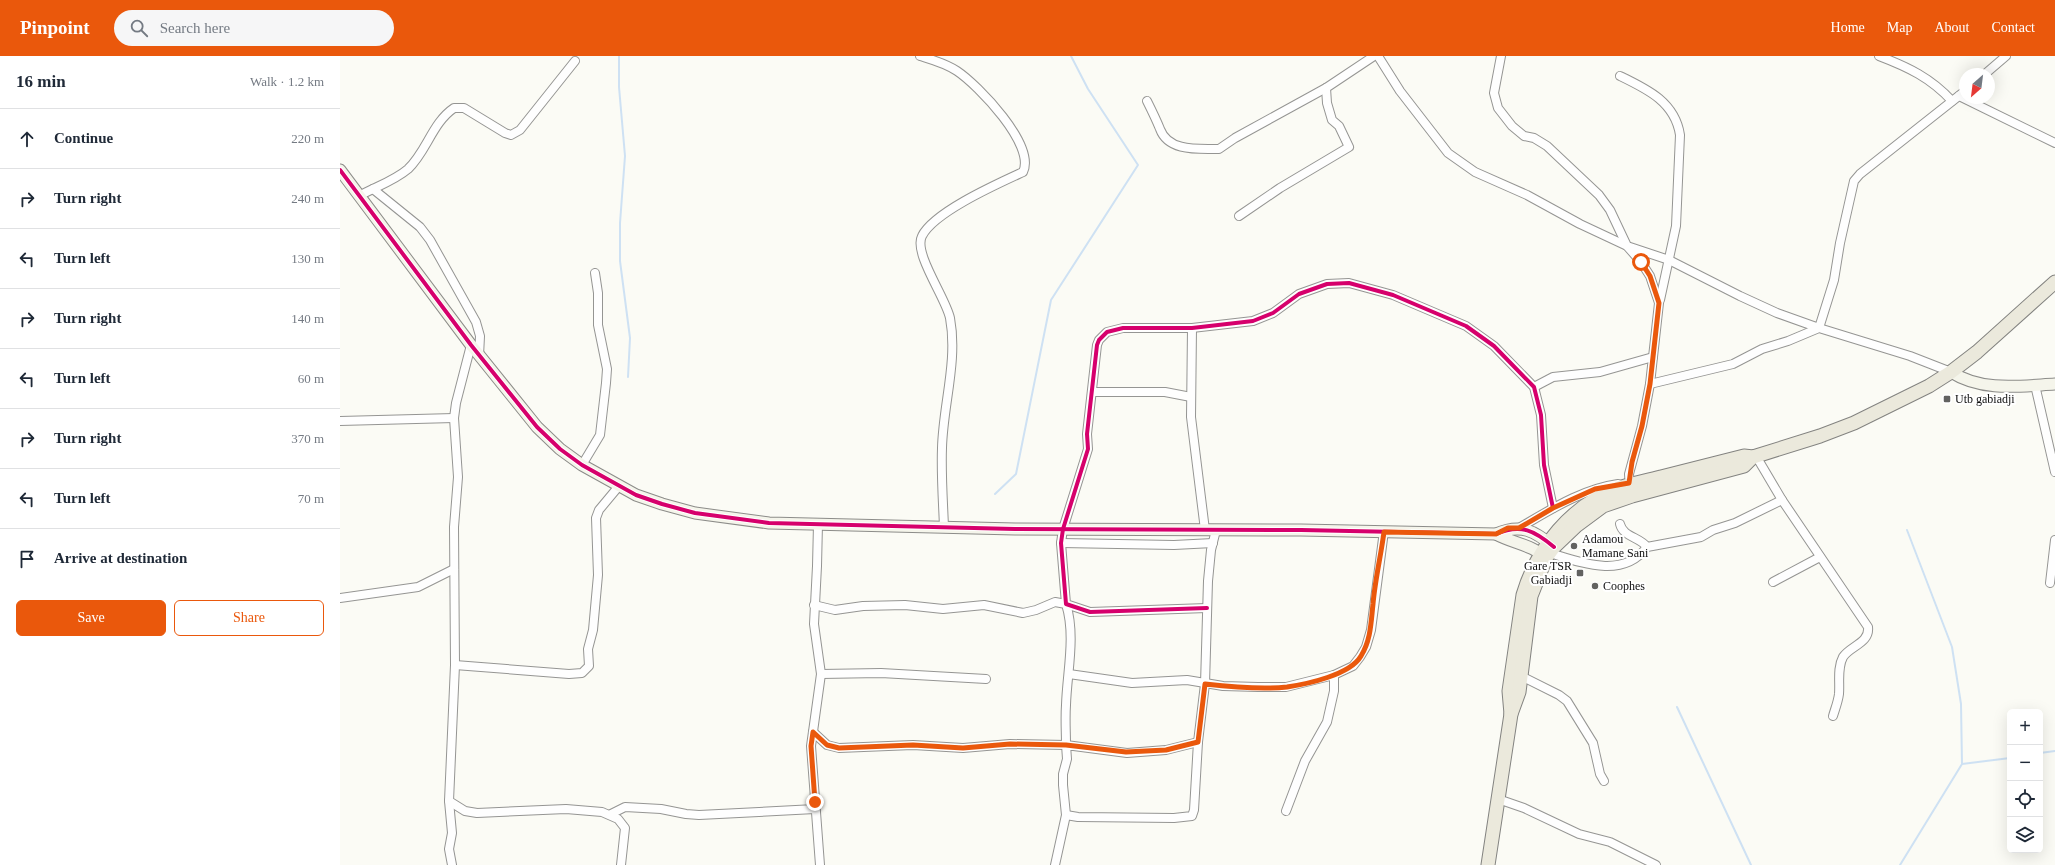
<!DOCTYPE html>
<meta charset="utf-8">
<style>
body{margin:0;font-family:"Times New Roman",serif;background:#f6f6f7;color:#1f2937}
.controls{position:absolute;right:12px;bottom:12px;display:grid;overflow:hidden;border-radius:6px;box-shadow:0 4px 16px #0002}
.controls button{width:36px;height:36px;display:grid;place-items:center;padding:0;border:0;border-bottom:1px solid #e0e1e3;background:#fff;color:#1f2937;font:20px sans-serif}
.compass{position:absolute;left:1619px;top:12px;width:36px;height:36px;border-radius:50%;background:#fff;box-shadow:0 4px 16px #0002;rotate:208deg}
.stop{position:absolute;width:12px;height:12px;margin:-9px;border:3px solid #ea580c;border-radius:50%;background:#fff}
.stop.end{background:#ea580c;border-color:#fff;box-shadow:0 1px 4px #0008}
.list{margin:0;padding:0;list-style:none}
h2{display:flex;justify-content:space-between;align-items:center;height:52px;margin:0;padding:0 16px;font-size:17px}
h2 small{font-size:13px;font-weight:400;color:#747a83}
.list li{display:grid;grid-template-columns:26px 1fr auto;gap:12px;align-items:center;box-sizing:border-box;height:60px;padding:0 16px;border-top:1px solid #e0e1e3}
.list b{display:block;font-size:15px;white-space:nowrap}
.list em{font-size:13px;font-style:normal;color:#747a83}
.actions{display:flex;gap:8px;padding:12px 16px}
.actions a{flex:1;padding:9px 0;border:1px solid #ea580c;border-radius:6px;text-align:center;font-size:14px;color:#ea580c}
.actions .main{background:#ea580c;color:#fff}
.icon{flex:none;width:22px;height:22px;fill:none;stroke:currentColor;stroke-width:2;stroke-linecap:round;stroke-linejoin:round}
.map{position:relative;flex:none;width:1715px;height:809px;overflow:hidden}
header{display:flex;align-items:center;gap:24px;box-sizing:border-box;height:56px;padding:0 20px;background:#ea580c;color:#fff}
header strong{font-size:19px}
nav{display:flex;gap:22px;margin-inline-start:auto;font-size:14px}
.search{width:280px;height:36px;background:#f6f6f7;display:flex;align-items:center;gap:10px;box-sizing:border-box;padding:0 14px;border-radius:22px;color:#747a83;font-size:15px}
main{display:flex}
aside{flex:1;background:#fff}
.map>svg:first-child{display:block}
</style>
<header>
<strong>Pinpoint</strong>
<div class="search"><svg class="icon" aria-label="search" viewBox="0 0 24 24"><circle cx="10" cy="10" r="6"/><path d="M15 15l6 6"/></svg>Search here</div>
<nav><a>Home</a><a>Map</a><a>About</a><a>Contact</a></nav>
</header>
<main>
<aside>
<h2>16 min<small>Walk · 1.2 km</small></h2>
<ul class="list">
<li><svg class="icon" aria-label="ahead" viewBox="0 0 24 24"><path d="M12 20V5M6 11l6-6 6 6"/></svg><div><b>Continue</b></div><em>220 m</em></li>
<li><svg class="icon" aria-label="right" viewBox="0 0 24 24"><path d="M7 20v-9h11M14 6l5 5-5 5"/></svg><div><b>Turn right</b></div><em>240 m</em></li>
<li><svg class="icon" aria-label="left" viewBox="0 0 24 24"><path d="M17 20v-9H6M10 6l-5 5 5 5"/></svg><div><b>Turn left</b></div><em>130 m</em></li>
<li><svg class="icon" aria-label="right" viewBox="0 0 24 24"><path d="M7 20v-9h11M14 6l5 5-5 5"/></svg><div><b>Turn right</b></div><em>140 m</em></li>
<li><svg class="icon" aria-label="left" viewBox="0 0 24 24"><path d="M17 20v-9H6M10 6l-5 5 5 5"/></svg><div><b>Turn left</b></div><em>60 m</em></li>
<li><svg class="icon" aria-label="right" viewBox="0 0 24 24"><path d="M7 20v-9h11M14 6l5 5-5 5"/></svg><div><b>Turn right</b></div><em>370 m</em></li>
<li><svg class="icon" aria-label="left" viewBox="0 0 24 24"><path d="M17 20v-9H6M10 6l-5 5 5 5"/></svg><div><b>Turn left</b></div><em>70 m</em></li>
<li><svg class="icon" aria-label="arrive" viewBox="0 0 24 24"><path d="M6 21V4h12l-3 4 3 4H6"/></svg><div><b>Arrive at destination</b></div></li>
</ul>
<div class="actions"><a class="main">Save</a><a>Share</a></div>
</aside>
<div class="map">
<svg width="1715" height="809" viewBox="0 0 1715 809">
<rect width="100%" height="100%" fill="#fbfbf5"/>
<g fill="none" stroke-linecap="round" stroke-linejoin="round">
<g stroke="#cee1f3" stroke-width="2">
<polyline points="279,0 279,31 285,100 280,167 280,205 290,282 288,321"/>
<polyline points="655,438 676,418 711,244 798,109 748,33 731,0"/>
<polyline points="1337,651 1411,809"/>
<polyline points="1700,697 1715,695"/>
<polyline points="1622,708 1670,702"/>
<polyline points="1560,809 1622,708 1621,648 1612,591 1567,474"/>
</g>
<g stroke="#959593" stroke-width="10">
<g id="street">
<path d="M580,0C593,4 605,7 617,15C638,29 696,89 683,116C657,128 594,156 582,180C573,197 606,242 610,262C618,305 603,349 602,392C601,418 603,445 604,471"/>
<polyline points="1038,0 1060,35 1108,97 1135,116 1187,139 1240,168 1287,190 1301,206 1310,220 1319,247 1310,328 1302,370 1289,418 1290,433"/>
<polyline points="1161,0 1154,37 1158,52 1172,70 1184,80 1194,82 1207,90 1259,139 1270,154 1287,190 1329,204 1400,240 1437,257 1479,272 1494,224 1500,187 1514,125 1520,118 1625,35"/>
<path d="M1539,0C1568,11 1591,22 1612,45"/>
<polyline points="1645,18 1666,0"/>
<path d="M1280,20C1307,33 1335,46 1340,79L1336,170L1320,244"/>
<polyline points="1619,40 1715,87"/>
<path d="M807,45C812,55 816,63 820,73C828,95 856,93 875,93H879L895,82L986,32"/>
<polyline points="33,133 80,171 90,184 136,266 140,280 139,300"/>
<path d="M19,140C35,131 54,125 68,113C87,95 92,67 114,52H124L165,77L171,79L180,74L235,5"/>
<polyline points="899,160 940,132 1009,91 999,70 992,64 987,47 986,32 1034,0"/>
<polyline points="852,272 851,361 865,474"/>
<polyline points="131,289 116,347 114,362 118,421 114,471 115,609 109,745 125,755 137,757 226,753 262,756 278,763 285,772 281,809"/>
<polyline points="1310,328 1393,308 1422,293 1448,285 1479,272 1570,300 1611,316"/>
<polyline points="1695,329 1715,416"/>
<polyline points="1194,331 1213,321 1260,316 1313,301"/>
<polyline points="752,336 825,336 851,341"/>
<polyline points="0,365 114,362"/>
<path d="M1416,400L1442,444L1528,571C1530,587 1510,590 1503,601C1497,612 1500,626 1499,638C1498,646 1495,653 1493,660"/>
<polyline points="242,409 260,379 266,327 267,313 258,269 258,237 255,217"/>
<polyline points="478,468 477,510 474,568 481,618 471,690 480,809"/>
<path d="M1280,468C1283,481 1300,481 1307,491"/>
<path d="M1179,472C1210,454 1242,433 1278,428"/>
<polyline points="721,487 834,489 873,487"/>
<path d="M1210,497C1242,507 1283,523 1307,491L1361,481L1373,474L1395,467L1442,444"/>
<polyline points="1433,526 1480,501"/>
<polyline points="1710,527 1715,484"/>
<polyline points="0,542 78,531 114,513"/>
<polyline points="867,552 750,556 726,548 721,487 723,473 748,393 747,378 757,289 759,284 767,276 783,272 852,272 913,265 933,257 959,238 987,228 1009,227 1053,239 1126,270 1154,290 1194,331 1201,359 1204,409 1213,452"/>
<polyline points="115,609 229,618 242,617 249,610 248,593 253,574 258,519 256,462 259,454 279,430"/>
<polyline points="481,618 541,617 646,623"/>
<polyline points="729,618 792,627 847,624 883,630 918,631 946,631 994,619 1013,610 1020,601 1026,591 1031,574 1044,475"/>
<polyline points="1181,620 1219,639 1227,645 1253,687 1260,718 1264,725"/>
<path d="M473,676L487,689L499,692L573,689L623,692L670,688L726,689C726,676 725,662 726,649C727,616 736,580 726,548L715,546L696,554L683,557L644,549L603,553L565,549L523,550L495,554L474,549"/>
<polyline points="1158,743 1184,752 1239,778 1270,786 1316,809"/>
<polyline points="109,745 112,777 109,793 112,809"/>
<polyline points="946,755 965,705 987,666 994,635 994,619"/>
<polyline points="271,758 285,751 321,753 346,758 359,759 475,753"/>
<polyline points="726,759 738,761 834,762 852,760 854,754 858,686 865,628 868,525 871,494 876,474"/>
<polyline points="715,809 726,759 723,729 723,718 727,703 726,689 787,697 826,694 858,686"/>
</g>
</g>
<g stroke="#8c8c89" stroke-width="13">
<g id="secondary">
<path d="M0,114L131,289L197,371L220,393L242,409L296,439L322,448L355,457L429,467L675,473L961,474L1156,478C1181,467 1195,475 1214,491"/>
<path d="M1611,316C1642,336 1680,330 1715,328"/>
<path d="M1156,478C1172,487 1193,489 1206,502"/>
</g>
</g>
<g stroke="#838380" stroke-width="15">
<g id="primary">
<path d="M1171,658L1169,635L1183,539C1197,492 1231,449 1279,432C1293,427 1307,425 1321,421C1348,414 1376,407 1404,400L1413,401L1480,380L1514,367L1589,330L1611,316L1637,296L1715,226"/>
<polyline points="1148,809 1171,658 1179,636 1191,540 1206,502 1214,491 1236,470 1263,450 1292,440 1404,410 1413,401"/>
</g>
</g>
<use href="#street" stroke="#fefefe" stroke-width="8"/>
<use href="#secondary" stroke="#f5f5eb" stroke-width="11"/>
<use href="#primary" stroke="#ebe9dc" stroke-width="13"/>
<g stroke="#fff" stroke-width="6">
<g id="cycleway">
<path d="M0,114L131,289L197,371L220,393L242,409L296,439L322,448L355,457L429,467L675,473L961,474L1156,478C1181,467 1195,475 1214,491"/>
<polyline points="867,552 750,556 726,548 721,487 723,473 748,393 747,378 757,289 759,284 767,276 783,272 852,272 913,265 933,257 959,238 987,228 1009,227 1053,239 1126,270 1154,290 1194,331 1201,359 1204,409 1213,452"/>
</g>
</g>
<use href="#cycleway" stroke="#d6006c" stroke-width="4"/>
</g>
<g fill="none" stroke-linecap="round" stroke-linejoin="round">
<path stroke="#ea580c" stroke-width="5" d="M475,746L471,690L473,676L487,689L499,692L573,689L623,692L670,688L726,689L786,696L826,694L858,686L865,628C891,631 921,634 947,631C967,628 1010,619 1021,600C1031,584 1031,566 1033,548C1035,524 1041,499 1044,476L1156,478L1168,472H1179L1213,452L1255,433L1289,427L1292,406L1302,370L1310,328L1319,247L1310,220L1301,206"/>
</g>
<g fill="#626260" stroke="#fff" stroke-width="1.5">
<rect x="1603" y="339" width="8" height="8" rx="2"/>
<circle cx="1234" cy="490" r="4"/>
<rect x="1236" y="513" width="8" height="8" rx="2"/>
<circle cx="1255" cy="530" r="4"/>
</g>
<g text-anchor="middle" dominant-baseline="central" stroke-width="4" stroke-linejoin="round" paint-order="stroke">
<g font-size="12" fill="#0f0f0f" stroke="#fff" text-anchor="start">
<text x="1615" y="343">Utb gabiadji</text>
<text x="1242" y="483">Adamou<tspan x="1242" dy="14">Mamane Sani</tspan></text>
<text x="1232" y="510" text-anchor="end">Gare TSR<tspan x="1232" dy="14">Gabiadji</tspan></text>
<text x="1263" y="530">Coophes</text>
</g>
</g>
</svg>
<div class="controls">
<button>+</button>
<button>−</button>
<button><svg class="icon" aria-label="locate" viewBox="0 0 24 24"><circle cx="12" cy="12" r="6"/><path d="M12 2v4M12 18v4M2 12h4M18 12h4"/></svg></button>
<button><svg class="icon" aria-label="layers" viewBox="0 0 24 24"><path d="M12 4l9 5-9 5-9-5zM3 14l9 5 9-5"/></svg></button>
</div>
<svg class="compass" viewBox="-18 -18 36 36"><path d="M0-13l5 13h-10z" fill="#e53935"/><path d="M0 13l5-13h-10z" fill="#747a83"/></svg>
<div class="stop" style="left:1301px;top:206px"></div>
<div class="stop end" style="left:475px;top:746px"></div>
</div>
</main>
